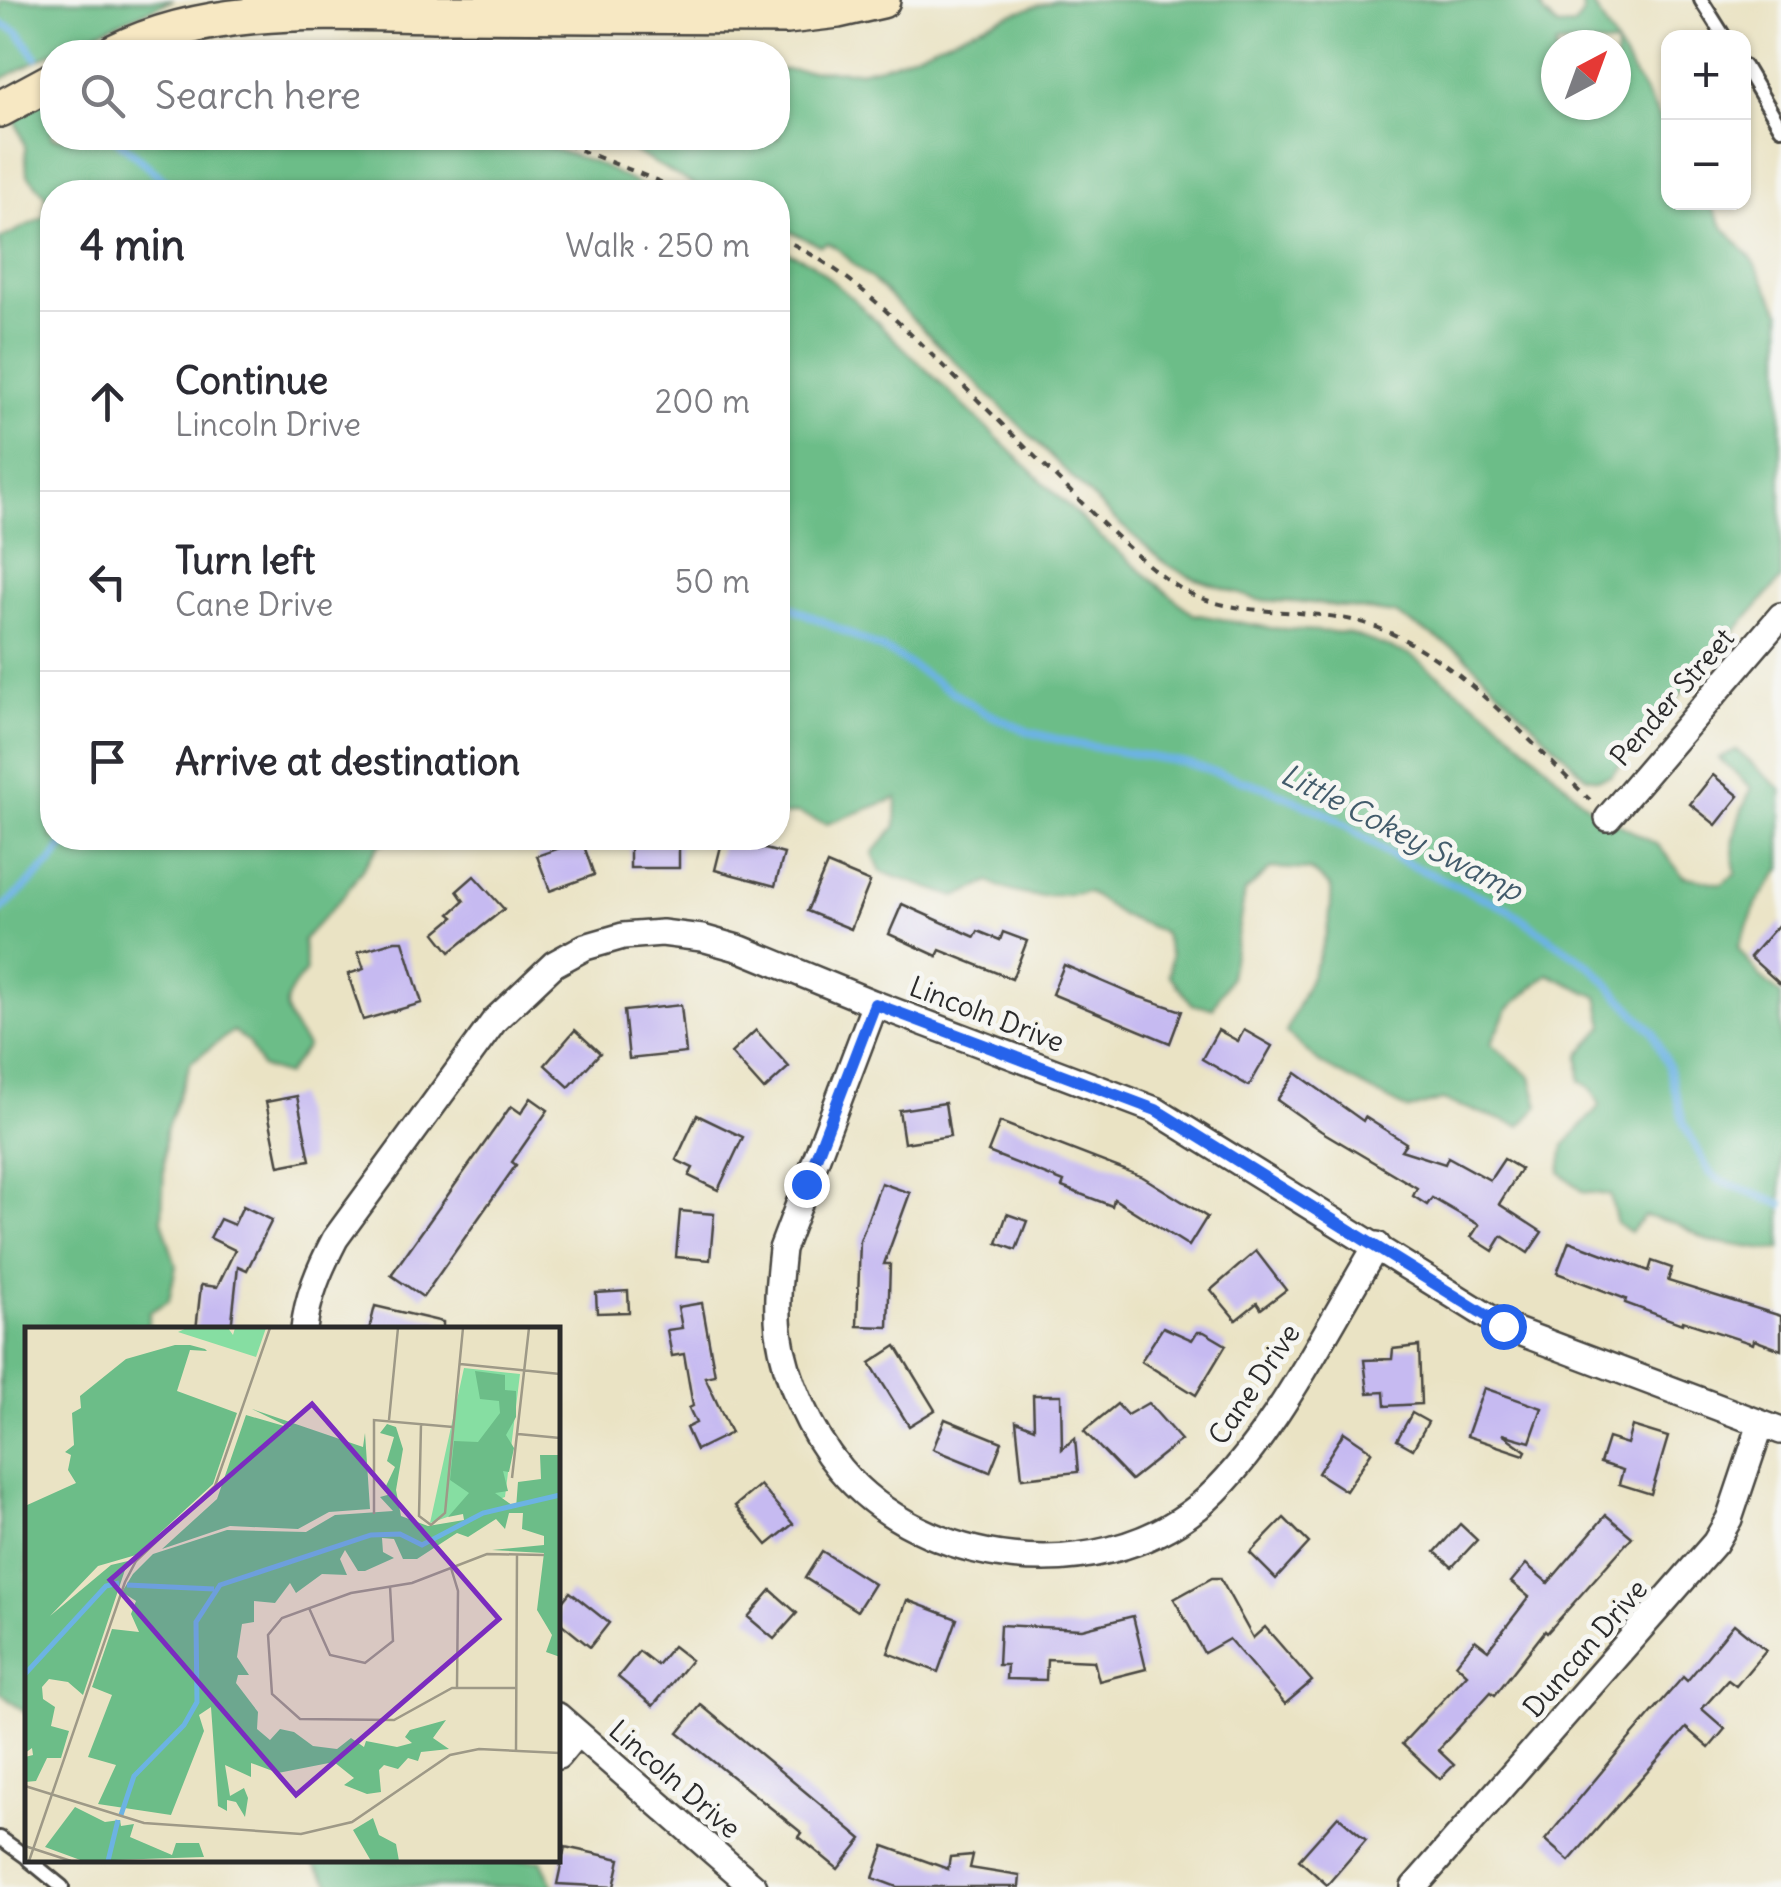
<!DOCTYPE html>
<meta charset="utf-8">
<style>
body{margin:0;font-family:Delius,sans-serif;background:#f2f2f3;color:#2b2b33}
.controls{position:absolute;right:30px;top:30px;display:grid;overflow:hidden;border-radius:20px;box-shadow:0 2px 8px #0004}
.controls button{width:90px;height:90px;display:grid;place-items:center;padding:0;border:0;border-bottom:2px solid #e1e1e2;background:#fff;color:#2b2b33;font:50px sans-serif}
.compass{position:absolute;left:1541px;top:30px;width:90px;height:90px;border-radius:50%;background:#fff;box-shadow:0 2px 8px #0004;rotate:41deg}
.stop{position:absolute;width:30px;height:30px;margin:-22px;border:8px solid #2563eb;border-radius:50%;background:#fff}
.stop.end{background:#2563eb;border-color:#fff;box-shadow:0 2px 10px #0008}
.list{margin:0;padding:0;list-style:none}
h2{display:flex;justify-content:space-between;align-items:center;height:130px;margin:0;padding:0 40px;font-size:42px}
h2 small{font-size:32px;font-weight:400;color:#7c7c81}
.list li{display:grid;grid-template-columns:65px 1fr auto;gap:30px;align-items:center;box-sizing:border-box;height:180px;padding:0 40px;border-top:2px solid #e1e1e2}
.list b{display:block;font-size:38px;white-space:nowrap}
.list p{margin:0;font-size:32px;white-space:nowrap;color:#7c7c81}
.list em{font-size:32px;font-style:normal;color:#7c7c81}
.icon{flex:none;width:55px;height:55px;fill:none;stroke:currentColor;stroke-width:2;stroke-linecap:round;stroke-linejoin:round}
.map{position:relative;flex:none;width:1781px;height:1887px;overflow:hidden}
.search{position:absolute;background:#fff;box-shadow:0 2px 8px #0004;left:40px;top:40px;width:750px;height:110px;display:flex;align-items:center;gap:25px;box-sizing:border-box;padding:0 35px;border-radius:40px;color:#7c7c81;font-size:38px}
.panel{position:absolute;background:#fff;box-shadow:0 2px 8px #0004;left:40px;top:180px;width:750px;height:670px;border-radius:40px}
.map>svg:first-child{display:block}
</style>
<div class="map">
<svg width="1781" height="1887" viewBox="0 0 1781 1887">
<rect width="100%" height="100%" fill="#f6f6f2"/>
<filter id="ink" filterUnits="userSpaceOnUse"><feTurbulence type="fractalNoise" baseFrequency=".01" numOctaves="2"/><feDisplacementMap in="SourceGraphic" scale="20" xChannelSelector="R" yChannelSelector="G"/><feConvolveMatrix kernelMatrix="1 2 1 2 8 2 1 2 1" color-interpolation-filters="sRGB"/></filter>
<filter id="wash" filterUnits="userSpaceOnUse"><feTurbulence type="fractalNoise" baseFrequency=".0048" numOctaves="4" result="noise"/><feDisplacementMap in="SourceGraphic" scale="40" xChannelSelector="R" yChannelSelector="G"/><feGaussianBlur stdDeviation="2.25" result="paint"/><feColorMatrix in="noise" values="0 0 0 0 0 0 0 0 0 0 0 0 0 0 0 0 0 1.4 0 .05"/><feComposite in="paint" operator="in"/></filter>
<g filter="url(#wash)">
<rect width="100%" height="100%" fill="#eae3c4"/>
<g fill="#6cbd88" stroke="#4c745a" stroke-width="2.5" fill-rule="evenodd">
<polygon points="0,0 173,0 70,43 0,80"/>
<path d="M1056,0H1538L1544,15L1558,27L1574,26L1583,14L1582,0H1590L1668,132V202L1709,203L1724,228L1751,258L1781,312V579L1610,776L1597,779L1585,776L1462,653L1395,614L1312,603L1257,600L1191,577L1166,564L1113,518L871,278C853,269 847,251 827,243L821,246L778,226V192H707L609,138H778V70L860,71L892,63L1007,15ZM1616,45V105H1556V45Z"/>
<path d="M52,94V138H520L593,162L654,192H52V838H392L379,845L345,894L303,940L306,971C277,1004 282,1012 307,1046L286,1075L261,1067L248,1042L233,1031L191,1062L165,1133L162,1220L176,1266L169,1300L150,1312L147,1329L28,1330L27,1714L0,1693V239L44,217L46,196L27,174L25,146L13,115Z"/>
<path d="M778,248L809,261L852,298L1097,534L1193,614L1270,628L1348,633L1411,655L1496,718L1592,810L1658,845L1683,876L1721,884L1736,874C1728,844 1738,816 1752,788L1719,758L1736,750L1781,789V869L1757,903L1738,948L1759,976L1781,995V1249L1766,1250L1709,1241L1675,1223L1644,1216L1630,1232L1617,1224L1610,1195L1583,1192L1560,1172L1564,1146L1600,1105L1591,1088L1580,1081L1579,1055L1604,1026L1598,997L1548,974L1508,1009L1491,1044L1531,1077L1539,1106L1520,1126L1442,1100L1408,1110L1321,1064L1286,1033C1304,987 1335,938 1331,887L1310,870L1271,868L1245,892L1230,977L1213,1008L1193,1005L1169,975L1171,956L1163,932L1121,915L1088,892C1049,897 1026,901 990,882L956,897L881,872L873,853L896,826L897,798L827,824L797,813L778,816Z"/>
<polygon points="311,1860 541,1860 554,1887 333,1887"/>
</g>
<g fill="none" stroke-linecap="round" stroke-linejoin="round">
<g stroke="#6cb3e3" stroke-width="8">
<polyline points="0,23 18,32 36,57"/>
<polyline points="115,138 178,192"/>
<polyline points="778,601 893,654 982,711 1029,732 1076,744 1186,763 1267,788 1329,815 1395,858 1508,909 1592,967 1653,1032 1668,1065 1684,1124 1709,1172 1719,1180 1781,1204"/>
<polyline points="0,911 52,862 68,838"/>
</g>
</g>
<g id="blocks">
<g fill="#c6baf1">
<polygon points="1713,775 1739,796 1716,825 1690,804"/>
<rect x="630" y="838" width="49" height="30"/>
<polygon points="723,838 784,854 775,886 715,870"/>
<polygon points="582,840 594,875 550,891 537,856"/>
<polygon points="827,864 870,882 851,929 807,911"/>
<polygon points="474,876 504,909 450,952 435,933 454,917 450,914 464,901 457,891"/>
<polygon points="902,904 975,937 978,931 1000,940 1003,932 1027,941 1012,979 940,950 937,956 889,934"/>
<polygon points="1781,922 1781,985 1750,957"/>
<polygon points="395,941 403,941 422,1003 363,1020 348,974 364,969 358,952"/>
<polygon points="1064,965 1134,995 1182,1011 1170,1043 1052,994"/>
<polygon points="681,1005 686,1053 629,1059 624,1011"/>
<polygon points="575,1030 600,1053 569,1087 545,1065"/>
<polygon points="756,1030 789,1067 764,1090 731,1053"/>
<polygon points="1218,1030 1238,1041 1244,1030 1272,1046 1249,1086 1202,1059"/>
<polygon points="1296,1073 1363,1121 1365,1117 1406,1143 1401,1150 1445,1164 1448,1157 1490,1180 1504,1159 1521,1169 1499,1204 1542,1232 1528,1253 1502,1236 1493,1251 1471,1237 1479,1225 1432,1198 1427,1205 1413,1196 1417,1188 1321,1131 1277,1100"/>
<polygon points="297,1096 310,1160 279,1166 266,1102"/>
<polygon points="531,1098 548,1110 512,1162 516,1165 423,1297 391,1275 511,1106 521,1113"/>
<polygon points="945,1103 950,1136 904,1143 899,1110"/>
<polygon points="697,1115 743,1137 718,1190 689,1176 693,1168 676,1160"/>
<polygon points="1000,1122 1143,1177 1207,1217 1189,1246 1114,1199 1112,1206 1062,1187 1064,1182 988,1152"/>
<polygon points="881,1183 910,1193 884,1264 890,1264 888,1327 857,1326 860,1241"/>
<polygon points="243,1206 272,1220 247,1270 238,1266 231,1330 196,1330 201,1285 217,1287 235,1250 210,1238 220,1219 234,1225"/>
<polygon points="680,1211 714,1214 710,1260 676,1257"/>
<polygon points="1007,1214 1027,1221 1016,1250 997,1243"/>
<polygon points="1569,1241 1649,1271 1652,1261 1672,1268 1668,1281 1781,1316 1781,1350 1754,1340 1753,1344 1683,1321 1682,1324 1625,1303 1626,1299 1557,1273"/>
<polygon points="1256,1251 1286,1290 1261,1309 1257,1303 1236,1320 1211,1290"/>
<polygon points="628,1291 629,1312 597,1313 596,1293"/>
<polygon points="702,1303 715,1375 705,1377 731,1433 696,1450 686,1428 696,1423 689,1408 693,1406 684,1354 672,1356 667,1330 682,1328 678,1307"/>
<polygon points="375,1306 443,1322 443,1330 369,1330"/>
<polygon points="1163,1327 1192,1340 1197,1332 1204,1332 1226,1345 1196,1395 1141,1361"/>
<polygon points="896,1346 935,1410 909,1426 870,1363"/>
<polygon points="1419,1346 1421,1404 1385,1406 1384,1392 1368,1393 1364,1360 1392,1359 1393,1349"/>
<polygon points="1484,1388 1542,1408 1530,1442 1502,1434 1526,1451 1524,1455 1467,1436"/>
<polygon points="1033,1395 1061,1395 1062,1449 1075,1438 1078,1472 1022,1478 1016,1421 1034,1428"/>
<polygon points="1148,1403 1181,1440 1131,1480 1084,1431 1117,1404 1127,1415"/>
<polygon points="1412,1413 1428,1422 1413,1449 1397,1440"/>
<polygon points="945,1419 1002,1442 990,1472 933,1449"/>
<polygon points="1632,1426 1668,1437 1651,1494 1619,1484 1623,1470 1600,1463 1608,1438 1627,1444"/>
<polygon points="1344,1432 1372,1451 1346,1491 1318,1473"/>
<polygon points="760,1485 793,1524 767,1545 735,1506"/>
<polygon points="1606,1515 1632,1537 1547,1633 1545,1631 1495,1695 1491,1692 1438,1750 1454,1765 1440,1779 1402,1744 1467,1674 1456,1664 1475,1640 1488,1650 1529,1597 1511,1582 1526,1564 1548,1583"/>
<polygon points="1284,1518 1309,1543 1276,1579 1250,1553"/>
<polygon points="1460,1524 1477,1540 1452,1567 1435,1552"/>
<polygon points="822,1551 874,1584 857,1611 805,1578"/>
<polygon points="1212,1578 1220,1578 1253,1638 1265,1627 1312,1681 1285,1704 1229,1639 1204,1653 1174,1599"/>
<polygon points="771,1590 797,1613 774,1639 748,1617"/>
<polygon points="570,1592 609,1623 590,1647 558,1621 558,1607"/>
<polygon points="907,1600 957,1619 938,1672 888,1653"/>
<polygon points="1133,1616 1146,1669 1099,1681 1094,1661 1047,1659 1046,1680 1006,1679 1007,1665 998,1665 1000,1625 1082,1629"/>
<polygon points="1734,1624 1766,1650 1736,1686 1728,1680 1702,1709 1725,1729 1709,1748 1686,1728 1569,1861 1545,1840 1623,1746 1683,1677 1687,1681"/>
<polygon points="673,1646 691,1660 653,1706 618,1677 639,1651 657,1665"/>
<polygon points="701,1705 862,1839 838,1869 799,1837 802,1833 678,1733"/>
<polygon points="1338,1816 1366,1840 1327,1885 1299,1860"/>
<polygon points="884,1846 948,1869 950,1857 973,1855 970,1868 1020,1876 1019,1887 897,1887 873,1878"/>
<polygon points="565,1847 620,1859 614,1887 557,1884"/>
</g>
</g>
</g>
<g filter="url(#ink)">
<use href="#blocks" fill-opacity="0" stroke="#484742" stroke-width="2.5"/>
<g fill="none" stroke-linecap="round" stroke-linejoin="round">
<g stroke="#484742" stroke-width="18">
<g id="lane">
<polyline points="1701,0 1725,38"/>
<polyline points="1744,66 1781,128"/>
<polyline points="0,1838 28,1858"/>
<polyline points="29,1860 62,1887"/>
</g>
</g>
<g stroke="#484742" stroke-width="30">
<g id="street">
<polyline points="1608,818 1781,616"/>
<path d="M875,1004L782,1249C779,1277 776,1305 779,1332C785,1378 811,1434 840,1469C924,1569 1096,1589 1198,1507C1268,1449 1329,1324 1377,1245"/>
<path d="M304,1330C307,1297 320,1268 335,1239L495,1020L554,964L585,947L623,936L662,933L702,938L741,949L875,1004L1155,1110L1503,1326L1781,1431"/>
<polyline points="558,1716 754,1887"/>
<polyline points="558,1756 576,1734"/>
<polyline points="1414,1887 1715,1543 1729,1519 1761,1424"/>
</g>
</g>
<g stroke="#484742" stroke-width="40">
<g id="secondary">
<path d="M115,52C219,0 346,14 459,14C568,15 678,16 787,16L838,10L882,0"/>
<polyline points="0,109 52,81"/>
</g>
</g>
<g stroke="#484742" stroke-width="4" stroke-dasharray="8 8" stroke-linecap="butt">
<polyline points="550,138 686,192"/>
<path d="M778,237C843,267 882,306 933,356C978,400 1023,445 1068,489C1100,521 1132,554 1169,581C1223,620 1290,606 1352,620C1445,641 1523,736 1590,800"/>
</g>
<use href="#lane" stroke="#fff" stroke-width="12"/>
<use href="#street" stroke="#fff" stroke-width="25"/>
<use href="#secondary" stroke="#f7e8c3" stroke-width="35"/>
</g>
</g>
<g fill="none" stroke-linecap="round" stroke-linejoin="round" filter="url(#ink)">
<polyline stroke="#2563eb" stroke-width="12" points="806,1184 875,1004 1156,1110 1503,1326"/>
</g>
<g text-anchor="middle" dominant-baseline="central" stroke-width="10" stroke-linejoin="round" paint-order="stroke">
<g font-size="28" fill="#2b2b2b" stroke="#f6f6f2">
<text transform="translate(1672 697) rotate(-49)">Pender Street</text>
<text transform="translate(987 1014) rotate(21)">Lincoln Drive</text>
<text transform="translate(1254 1384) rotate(-56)">Cane Drive</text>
<text transform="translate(1585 1648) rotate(-49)">Duncan Drive</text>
<text transform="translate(675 1779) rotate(41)">Lincoln Drive</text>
</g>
<g font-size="30" font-style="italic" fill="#425b6b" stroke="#f6f6f2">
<text transform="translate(1402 832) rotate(27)">Little Cokey Swamp</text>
</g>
</g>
<g transform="translate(25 1327)">
<rect width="535" height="535" fill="#eae3c4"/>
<path d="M162,1H203L208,8L210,1H241L231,30L153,5ZM439,41L495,47L480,170L405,196Z" fill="#86dea2"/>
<path d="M150,18H165L180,22L182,24L165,23L152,64L212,86L188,157L111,228L73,239L25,289L86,238L103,234L58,368L43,355L24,352L17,360L18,372L30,380L26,399L44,404L36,431H22L11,454L0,455V430L8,428L7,421L0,426V179L51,156L43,143L46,128L40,125L49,118L47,86L56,81L55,69L101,32ZM450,44L480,48V63L491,64V90L481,108L489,121L484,145L478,144L483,164L470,166L491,181L493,155L516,152L515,128H535V330L521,325L527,308L512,283L519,226L467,223L519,218V209L497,202L498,186H484L480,202L471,192L443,210L432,206L392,232H378L369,212L357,211L358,225L369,231L340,244H333L320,223L315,232L322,248L297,247L271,266L265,256L250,276L229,274V295L217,297L212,330L224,348H213L211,356L233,385L232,402L245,413L255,402L269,405L288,419L312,422L326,411L339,420L341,414L372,420L387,416L380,410L385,403L421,393L408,411L424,422L396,425L393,434L383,431L373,442L359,438L354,443L356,465L342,467L319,458L329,451L309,435L253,446L226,436V450L200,438L205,469L219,461L223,471L220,490L211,475L202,473V484L193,479L186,380L174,388L179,404L146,488L73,477L91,438L63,430L87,368L67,360L87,302L114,305L106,287L111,274L97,265L108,247L128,227L202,203L281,205L310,188L368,184L355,170L366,167L361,159L370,140L362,134L369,110L355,106L362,97L371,100L378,122L371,163L376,189L403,199L439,193L438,187L423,190L444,166L425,153L429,114L453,115L475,86L474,74L455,72ZM227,82L338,120L340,106L345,182L304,185L273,202L205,199L137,222L192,172L221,88L266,101ZM50,480L80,495L95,493L96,499L109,497L105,510L147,528L151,516H174L179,530L58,534L20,520ZM348,491L354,508L371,517L374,534H346L328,503Z" fill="#6cbd88"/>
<path fill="none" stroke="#6cb3e3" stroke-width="5" d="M102,258L189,262M0,347L81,259L94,256M96,488L109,449L159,398L172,375L171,295L195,258L346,208L375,207L397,218L458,186L535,168M83,534L93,493"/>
<path fill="none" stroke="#9e9987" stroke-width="2.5" d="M435,37L535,47M364,93L373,1M396,97L394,189L406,198L420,186L438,1M493,107L535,111M487,151L504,1M349,187V93L428,100M426,241L433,264L432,360M284,281L305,328L340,336L368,314L365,259M491,361H427L369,393L275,392L247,367L243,308L257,291L326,266L387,256L462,227L519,228M491,424L492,227M0,459L119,496L276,507L327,495L425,428L454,422L535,426M0,519L46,534M4,534L100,255L111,234L190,159L245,1"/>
<path fill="#7b2cbf" fill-opacity="0.15" stroke="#7b2cbf" stroke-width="5" d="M287,77L474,292L271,468L85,253Z"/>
<rect width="535" height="535" fill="none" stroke="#2b2b2b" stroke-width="5"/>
</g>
</svg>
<div class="controls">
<button>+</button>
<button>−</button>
</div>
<svg class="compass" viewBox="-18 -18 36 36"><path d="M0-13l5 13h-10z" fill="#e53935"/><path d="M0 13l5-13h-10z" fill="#7c7c81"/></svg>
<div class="stop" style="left:1503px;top:1326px"></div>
<div class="stop end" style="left:806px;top:1184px"></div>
<div class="search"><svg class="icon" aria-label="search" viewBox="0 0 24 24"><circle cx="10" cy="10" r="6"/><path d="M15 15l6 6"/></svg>Search here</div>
<section class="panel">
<h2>4 min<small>Walk · 250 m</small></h2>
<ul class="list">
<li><svg class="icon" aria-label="ahead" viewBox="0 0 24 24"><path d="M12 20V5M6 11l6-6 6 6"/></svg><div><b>Continue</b><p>Lincoln Drive</p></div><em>200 m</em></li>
<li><svg class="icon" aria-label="left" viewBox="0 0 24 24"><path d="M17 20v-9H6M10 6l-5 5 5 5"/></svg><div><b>Turn left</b><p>Cane Drive</p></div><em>50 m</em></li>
<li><svg class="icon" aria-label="arrive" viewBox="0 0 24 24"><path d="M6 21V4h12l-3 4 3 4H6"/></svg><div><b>Arrive at destination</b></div></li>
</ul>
</section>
</div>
